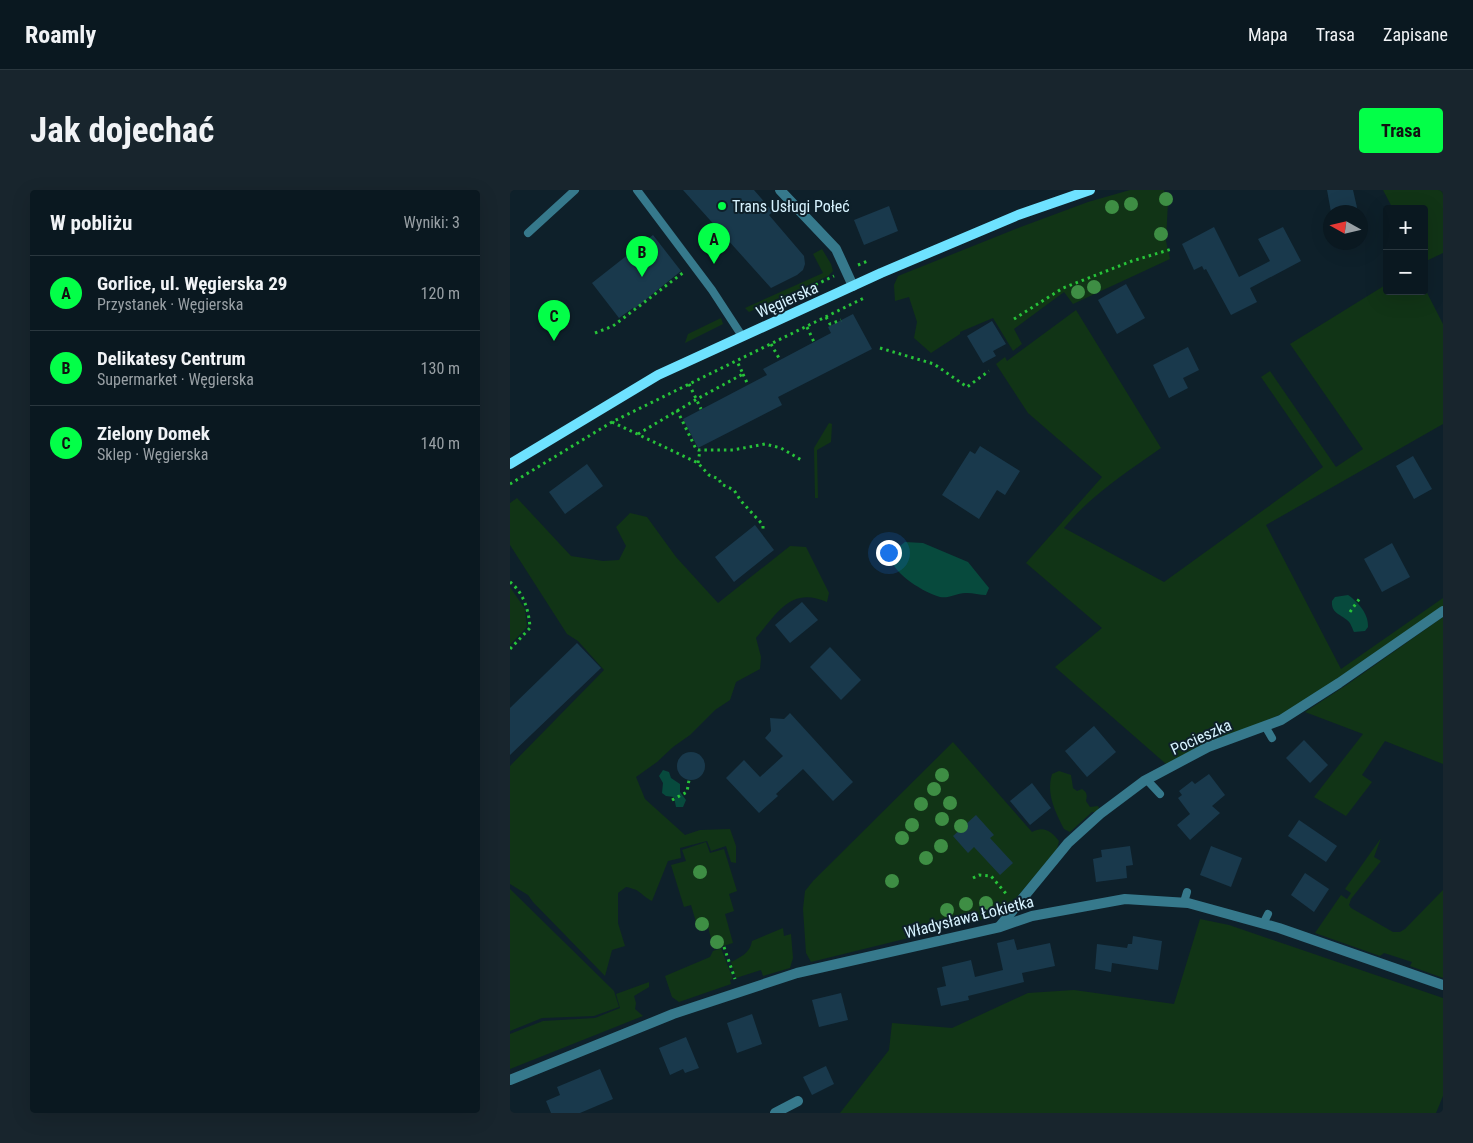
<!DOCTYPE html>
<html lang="pl">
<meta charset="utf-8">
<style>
body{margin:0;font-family:"Roboto Condensed",sans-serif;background:#18252d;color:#f1f3f6}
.controls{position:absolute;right:15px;top:15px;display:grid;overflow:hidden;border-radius:5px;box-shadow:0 5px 20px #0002}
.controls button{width:45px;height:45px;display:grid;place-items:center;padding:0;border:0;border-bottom:1px solid #2a373e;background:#0a1820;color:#f1f3f6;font:25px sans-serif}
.compass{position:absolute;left:813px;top:15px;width:45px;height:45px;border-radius:50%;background:#0a1820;box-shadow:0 5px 20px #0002;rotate:278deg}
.you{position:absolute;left:378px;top:362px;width:18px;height:18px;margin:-12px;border:4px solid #fff;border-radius:50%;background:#1a73e8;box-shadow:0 0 0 8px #1a73e833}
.badge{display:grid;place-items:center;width:32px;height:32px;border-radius:50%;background:#03ff48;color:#111;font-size:16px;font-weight:700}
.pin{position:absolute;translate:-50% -41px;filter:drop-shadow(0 1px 2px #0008)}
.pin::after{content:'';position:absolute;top:26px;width:18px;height:15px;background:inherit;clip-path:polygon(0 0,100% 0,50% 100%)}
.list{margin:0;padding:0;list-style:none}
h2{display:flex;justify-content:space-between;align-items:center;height:65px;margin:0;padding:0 20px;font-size:21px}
h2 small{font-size:16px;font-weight:400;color:#99a0a5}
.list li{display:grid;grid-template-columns:32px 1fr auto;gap:15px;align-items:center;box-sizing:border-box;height:75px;padding:0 20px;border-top:1px solid #2a373e}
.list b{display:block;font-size:19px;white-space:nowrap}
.list p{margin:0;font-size:16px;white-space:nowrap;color:#99a0a5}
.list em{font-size:16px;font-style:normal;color:#99a0a5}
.map{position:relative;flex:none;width:933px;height:923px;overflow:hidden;border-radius:5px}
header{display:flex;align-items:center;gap:30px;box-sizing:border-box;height:70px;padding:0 25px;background:#0a1820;border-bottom:1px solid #2a373e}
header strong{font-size:24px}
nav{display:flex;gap:28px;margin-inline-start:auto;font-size:18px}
.intro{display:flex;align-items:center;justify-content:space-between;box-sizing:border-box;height:120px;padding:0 30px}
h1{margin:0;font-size:35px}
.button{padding:12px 22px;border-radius:5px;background:#03ff48;color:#111;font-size:18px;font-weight:700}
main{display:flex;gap:30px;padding:0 30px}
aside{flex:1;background:#0a1820;border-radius:5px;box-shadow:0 5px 20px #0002}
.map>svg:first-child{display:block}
</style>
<header>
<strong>Roamly</strong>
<nav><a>Mapa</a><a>Trasa</a><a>Zapisane</a></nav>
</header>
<div class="intro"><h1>Jak dojechać</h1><a class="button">Trasa</a></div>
<main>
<aside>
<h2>W pobliżu<small>Wyniki: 3</small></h2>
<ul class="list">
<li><span class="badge">A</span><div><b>Gorlice, ul. Węgierska 29</b><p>Przystanek · Węgierska</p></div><em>120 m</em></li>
<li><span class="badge">B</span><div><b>Delikatesy Centrum</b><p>Supermarket · Węgierska</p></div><em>130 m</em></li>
<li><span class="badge">C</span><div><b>Zielony Domek</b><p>Sklep · Węgierska</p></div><em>140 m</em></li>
</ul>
</aside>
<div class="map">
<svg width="933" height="923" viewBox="0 0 933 923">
<rect width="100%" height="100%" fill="#0e202a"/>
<g fill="#113416">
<polygon points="620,0 654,0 658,12 656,51 660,69 563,114 554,102 504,139 512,154 503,161 483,128 450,142 450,144 421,163 404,148 407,132 399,107 385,111 384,95 388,86 508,38 578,12"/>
<polygon points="873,0 933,0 933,63 914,72 914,19 883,19"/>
<polygon points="312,59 321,74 323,81 318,86 239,122 235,118 313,83 303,64"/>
<path d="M877,94V101H914V97L933,134V234L756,335L831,479L933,408V417L783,519L656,574L545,477L592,438L516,373L592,287L518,223L486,174L495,167L497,171L566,120L651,258C617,282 581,305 554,338L654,392L813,277L751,187L760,181L826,277L853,259L780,154Z"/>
<polygon points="211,128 213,134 175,153 178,144"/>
<polygon points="319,233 322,234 321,252 307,260 308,308 305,308 304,258"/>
<path d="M7,308L61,366L93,371L109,370L116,356L106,337L120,323L137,327L166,367L208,413L280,356L296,357L319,403L317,412C281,396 267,423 246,448L251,467L250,479L226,492L220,510L205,520L180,545L163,557L147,572L126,587L135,609L175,645L190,640L220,639L226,656V673L221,672L216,656L201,661L197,651L170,658L171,668L158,671L142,711C130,705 132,700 116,697L108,703V733L115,756L102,760L95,786L23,712L18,705L0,694V576L94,480L68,451L57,444L0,355V313Z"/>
<polygon points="0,397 15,419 17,437 0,455"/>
<polygon points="933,427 933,574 875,551 852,585 862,592 836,626 804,607 853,544 795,522 838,494"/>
<path d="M443,552L522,642C534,635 542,642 549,651L547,659L492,725L301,772L296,763L293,719L295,701L303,691Z"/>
<path d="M549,581L561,585L563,598L567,601L572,599C578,603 577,606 576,611L580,617L588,616L589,618L587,622H582L560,642L554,639C545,621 536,604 542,584Z"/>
<polygon points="871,648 864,667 871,671 841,709 839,715 841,718 883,742 890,742 895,739 933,700 933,788 900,776 902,772 874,763 870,766 805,743 831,705 837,709 841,703 835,699"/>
<polygon points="196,652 200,663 214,659 227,701 219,704 224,721 215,724 223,753 204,759 196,730 186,732 181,715 174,717 161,675 176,671 172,660"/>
<polygon points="0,699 104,801 109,817 84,826 32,828 0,841"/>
<polygon points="690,729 719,735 933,808 933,906 926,923 330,923 379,860 382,833 442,838 518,803 564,800 664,814"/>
<path d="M273,738L274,746L281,744L283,768L280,778L253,786L251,780L226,788L221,772C231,767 240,763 242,751Z"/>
<polygon points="211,758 223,789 220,790 221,794 169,812 162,807 155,786 200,767 203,761"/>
<polygon points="139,792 139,797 124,806 126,813 125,819 133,826 0,879 0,844 33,831 85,828 110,818 106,804"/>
</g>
<g fill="#074a3d">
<path d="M395,352L413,353L458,372L479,398L476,405C470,405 463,403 457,403C448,402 439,409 430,407C415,403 383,384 381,368L386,359Z"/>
<path d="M838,405C848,412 859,424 858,437L855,441L844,442C842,438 841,433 837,430C830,424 821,423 822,411L825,407Z"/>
<polygon points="153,580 159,582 161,588 170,594 170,602 176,610 173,617 166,617 164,607 156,606 152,603 153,593 149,586"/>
</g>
<g fill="#19394c">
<polygon points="173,0 244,0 263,22 259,25 294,66 295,74 293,80 287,85 261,98"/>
<polygon points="817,0 843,0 848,22 821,22"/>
<polygon points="379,16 388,41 354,55 344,30"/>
<polygon points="704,37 729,87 760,71 748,49 773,37 791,71 740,98 747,112 721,125 696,79 694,80 692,76 684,80 672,54"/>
<polygon points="143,45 171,81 124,119 123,118 109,128 82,93"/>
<polygon points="616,94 635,128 607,144 588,110"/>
<polygon points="343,124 362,159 268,207 272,215 188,258 173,229 257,185 253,179 321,143 318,137"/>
<polygon points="482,131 496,154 483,161 486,166 473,173 457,146"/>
<polygon points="678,157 689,180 673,188 678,198 659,208 643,175"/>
<polygon points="470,256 510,281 495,305 487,300 469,329 432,305 460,261 465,264"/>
<polygon points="903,266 922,299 904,309 886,276"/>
<polygon points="77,274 93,296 55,324 39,302"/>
<polygon points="245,335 264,360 224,392 205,367"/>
<polygon points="882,353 900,387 872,402 854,369"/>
<polygon points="292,412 308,430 280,453 265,435"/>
<polygon points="67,453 91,478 0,565 0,518"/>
<polygon points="320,457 351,490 331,510 300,477"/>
<polygon points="280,523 343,592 323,611 293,579 266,604 268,606 249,623 216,588 234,570 250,587 273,566 255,548 261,541 260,528 274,529"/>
<polygon points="584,536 606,562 577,587 555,561"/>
<polygon points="794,550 818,575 800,593 776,568"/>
<circle cx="181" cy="576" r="14"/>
<polygon points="699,584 715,605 702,616 710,623 680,650 667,635 680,624 668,608 672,605 669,601 682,591 685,594"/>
<polygon points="522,593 541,618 520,635 500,611"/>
<polygon points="466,625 484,645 480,648 503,673 490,685 464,657 458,663 443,646"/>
<polygon points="789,630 827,656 816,672 778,646"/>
<polygon points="620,656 623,675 616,676 617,688 586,692 583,669 592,667 591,660"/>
<polygon points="701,656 732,668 721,697 690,685"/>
<polygon points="795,683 819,699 804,722 781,705"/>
<polygon points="623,746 652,751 648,780 602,773 601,782 585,779 587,754 617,758 618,754 622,754"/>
<polygon points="504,749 507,760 540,753 545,776 512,783 514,792 458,806 459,810 431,816 427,798 436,796 432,777 461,770 465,787 493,780 487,753"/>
<polygon points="331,803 338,830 309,837 302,810"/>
<polygon points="242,824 252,854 227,863 217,833"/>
<polygon points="176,847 189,878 175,883 173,879 160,885 149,858"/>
<polygon points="316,876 324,894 302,905 293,887"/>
<polygon points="90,879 103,909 70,923 41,923 36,911 50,905 47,897"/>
</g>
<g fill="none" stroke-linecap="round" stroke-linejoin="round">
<g stroke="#27c339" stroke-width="3" stroke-dasharray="2.5 4" stroke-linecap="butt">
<polyline points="348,75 360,70"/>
<polyline points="282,106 324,86"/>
<polyline points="316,127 320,134 331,130"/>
<polyline points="504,129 553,98 622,71 662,59"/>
<polyline points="297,137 304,152"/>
<polyline points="85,143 103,136 174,82"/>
<polyline points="261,154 270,170"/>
<polyline points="370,158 424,174 457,197 479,181"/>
<polyline points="233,184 238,195"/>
<polyline points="179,194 191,219"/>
<polyline points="167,220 186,259 188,260 223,260 255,254 271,258 293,271"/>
<polyline points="102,232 188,273 199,285 209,289 211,294 224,300 231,311 253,335 253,342"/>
<polyline points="128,244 187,209 233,184 227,171"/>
<polyline points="188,273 190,260"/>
<polyline points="0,294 102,232 354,108"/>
<path d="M0,392C14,403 19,421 20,438L0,459"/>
<polyline points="840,422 850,408"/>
<polyline points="162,610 177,602 179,590"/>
<polyline points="463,688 469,685 481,686 498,706"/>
<polyline points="214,757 225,789"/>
</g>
<g stroke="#36798c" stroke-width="8">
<polyline points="127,0 202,100 232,146"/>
<polyline points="18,43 65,0"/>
<polyline points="755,536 762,548"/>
<polyline points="637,590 650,604"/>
<polyline points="674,712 677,702"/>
<polyline points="753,734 758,724"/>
</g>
<g stroke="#36798c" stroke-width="10">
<polyline points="270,0 326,59 343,96"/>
<polyline points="490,736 558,653 590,624 634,591 698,557 771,530 829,493 933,421"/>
<polyline points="0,890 163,824 287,783 490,737 522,726 615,709 678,713 769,738 933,795"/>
<polyline points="265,923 288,911"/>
</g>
<polyline stroke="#6ee2ff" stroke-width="10" points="0,274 148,185 371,83 508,25 580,0"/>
</g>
<g fill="#3e8e44">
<circle cx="656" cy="9" r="7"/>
<circle cx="621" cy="14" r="7"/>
<circle cx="602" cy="17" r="7"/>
<circle cx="651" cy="44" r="7"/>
<circle cx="584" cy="97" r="7"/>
<circle cx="568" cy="102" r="7"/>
<circle cx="432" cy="585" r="7"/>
<circle cx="424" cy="599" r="7"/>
<circle cx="440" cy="613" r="7"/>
<circle cx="411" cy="614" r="7"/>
<circle cx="432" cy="629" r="7"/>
<circle cx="402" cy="635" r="7"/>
<circle cx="451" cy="636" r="7"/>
<circle cx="392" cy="648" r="7"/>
<circle cx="431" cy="656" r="7"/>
<circle cx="416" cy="668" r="7"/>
<circle cx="190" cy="682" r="7"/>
<circle cx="382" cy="691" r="7"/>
<circle cx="476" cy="713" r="7"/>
<circle cx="456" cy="714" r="7"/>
<circle cx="437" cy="720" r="7"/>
<circle cx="192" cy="734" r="7"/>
<circle cx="207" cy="752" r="7"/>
</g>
<circle fill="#03ff48" stroke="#0e202a" stroke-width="2" cx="212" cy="16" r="5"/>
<g text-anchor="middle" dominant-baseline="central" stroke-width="4" stroke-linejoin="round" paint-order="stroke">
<g font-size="16" fill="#d7f3ff" stroke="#0e202a" text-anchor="start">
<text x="222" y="16">Trans Usługi Połeć</text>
</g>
<g font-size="16" fill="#d7f3ff" stroke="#0e202a">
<text transform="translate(277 110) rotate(-24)">Węgierska</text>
<text transform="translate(691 547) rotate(-24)">Pocieszka</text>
<text transform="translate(459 727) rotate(-14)">Władysława Łokietka</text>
</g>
</g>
</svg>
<div class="controls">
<button>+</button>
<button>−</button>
</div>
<svg class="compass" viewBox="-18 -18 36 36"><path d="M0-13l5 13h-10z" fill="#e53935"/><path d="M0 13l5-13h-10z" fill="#99a0a5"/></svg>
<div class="you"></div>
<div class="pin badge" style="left:204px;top:74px">A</div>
<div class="pin badge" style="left:132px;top:87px">B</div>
<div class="pin badge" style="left:44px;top:151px">C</div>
</div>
</main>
